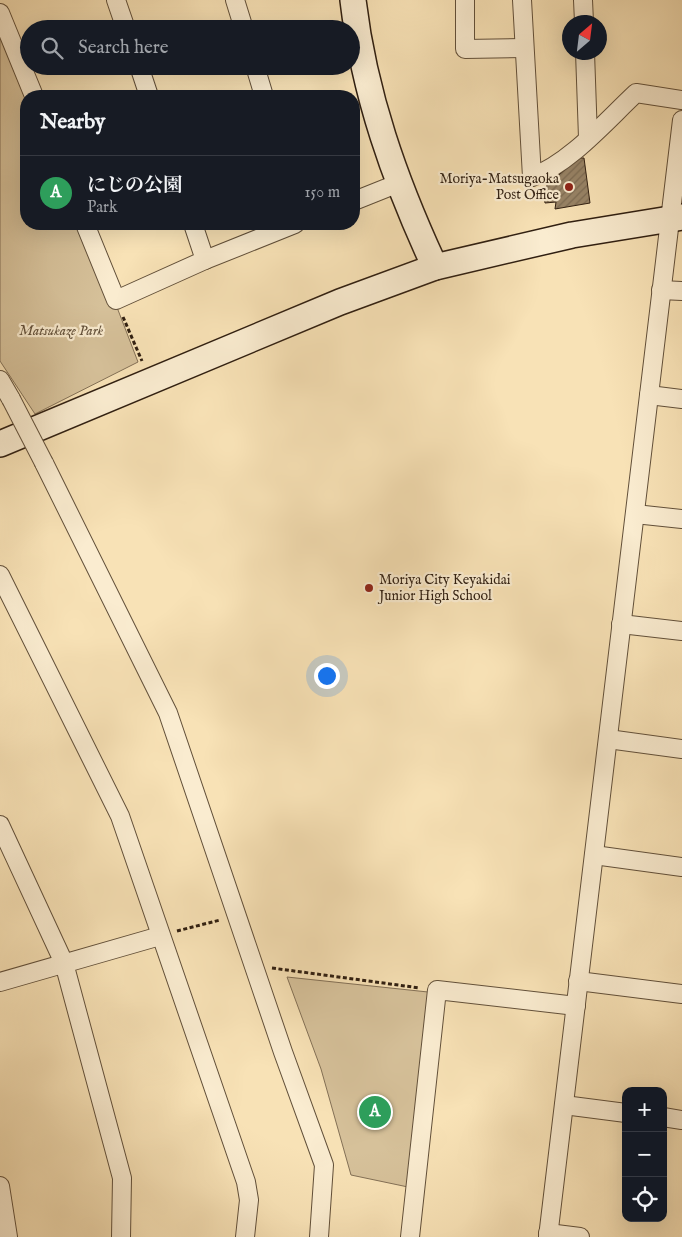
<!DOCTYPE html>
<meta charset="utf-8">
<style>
body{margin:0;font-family:"IM FELL English","Noto Serif JP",serif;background:#20242c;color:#f1f3f6}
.controls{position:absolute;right:15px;bottom:15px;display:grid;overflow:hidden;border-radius:10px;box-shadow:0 5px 20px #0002}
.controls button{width:45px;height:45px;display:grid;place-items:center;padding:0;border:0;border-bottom:1px solid #363941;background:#171b24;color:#f1f3f6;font:25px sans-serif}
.compass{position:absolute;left:562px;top:15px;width:45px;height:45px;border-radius:50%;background:#171b24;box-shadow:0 5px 20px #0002;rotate:28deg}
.you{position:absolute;left:326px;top:675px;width:18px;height:18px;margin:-12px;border:4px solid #fff;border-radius:50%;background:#1a73e8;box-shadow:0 0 0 8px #1a73e833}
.badge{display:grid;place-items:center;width:32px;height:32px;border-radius:50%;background:#c59692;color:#fff;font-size:16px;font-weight:700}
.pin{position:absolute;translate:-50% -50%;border:2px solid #fff;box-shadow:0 1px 5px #0006}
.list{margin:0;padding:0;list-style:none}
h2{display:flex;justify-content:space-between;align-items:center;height:65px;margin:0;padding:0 20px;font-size:21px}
h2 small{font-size:16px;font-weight:400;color:#9ea1a6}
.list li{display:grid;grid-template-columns:32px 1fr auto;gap:15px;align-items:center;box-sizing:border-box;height:75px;padding:0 20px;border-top:1px solid #363941}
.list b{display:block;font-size:19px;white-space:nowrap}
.list p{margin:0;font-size:16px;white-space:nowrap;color:#9ea1a6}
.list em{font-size:16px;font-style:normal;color:#9ea1a6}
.icon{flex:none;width:28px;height:28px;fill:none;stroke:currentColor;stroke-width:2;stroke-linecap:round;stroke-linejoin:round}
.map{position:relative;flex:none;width:682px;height:1237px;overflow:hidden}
.search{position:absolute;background:#171b24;box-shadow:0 5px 20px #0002;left:20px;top:20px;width:340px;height:55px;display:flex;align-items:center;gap:12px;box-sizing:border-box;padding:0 18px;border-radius:28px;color:#9ea1a6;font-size:19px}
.panel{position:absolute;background:#171b24;box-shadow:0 5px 20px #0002;left:20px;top:90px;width:340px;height:140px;border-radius:20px}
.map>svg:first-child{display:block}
</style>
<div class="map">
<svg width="682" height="1237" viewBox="0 0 682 1237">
<defs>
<pattern id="building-hatch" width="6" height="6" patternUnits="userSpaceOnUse" patternTransform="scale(1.25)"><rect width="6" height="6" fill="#988467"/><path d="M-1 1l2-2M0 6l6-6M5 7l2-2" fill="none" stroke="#7c6b53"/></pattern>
</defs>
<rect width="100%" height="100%" fill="#f8e2b6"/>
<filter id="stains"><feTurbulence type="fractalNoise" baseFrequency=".004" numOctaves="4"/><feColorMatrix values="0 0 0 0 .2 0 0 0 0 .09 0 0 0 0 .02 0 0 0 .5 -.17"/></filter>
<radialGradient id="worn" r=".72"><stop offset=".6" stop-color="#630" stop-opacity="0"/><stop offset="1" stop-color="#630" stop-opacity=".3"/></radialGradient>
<g fill="#d6c19a" stroke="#837056">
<polygon points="0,13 26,96 26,224 85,224 138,362 35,414 0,361"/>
<polygon points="287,977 428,992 408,1187 351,1175 321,1069"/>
</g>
<polygon fill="url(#building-hatch)" stroke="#301f11" points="578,158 584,158 590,203 555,209 556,202 545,203 543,189"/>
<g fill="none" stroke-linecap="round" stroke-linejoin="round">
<g stroke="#62503a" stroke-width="20">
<g id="street">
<polyline points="116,0 126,29"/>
<polyline points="235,0 244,29"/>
<polyline points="465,0 465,49 524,48"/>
<path d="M522,0L532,177C570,163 606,121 636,93L682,100"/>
<polyline points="583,0 584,22"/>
<polyline points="0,13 34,96"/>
<polyline points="585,52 588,138"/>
<polyline points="139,66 149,96"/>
<polyline points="255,66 264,96"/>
<polyline points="354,201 399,183"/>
<polyline points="85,224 116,300 205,260 295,224"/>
<polyline points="193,224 205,260"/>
<polyline points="661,290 682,291"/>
<polyline points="0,380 11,399"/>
<polyline points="649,395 682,399"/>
<polyline points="44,463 168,713 283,1052 324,1165 319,1237"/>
<polyline points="635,514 682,519"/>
<polyline points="0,575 120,816 246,1182 249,1200 245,1237"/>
<polyline points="621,624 682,631"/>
<polyline points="608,739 682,749"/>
<polyline points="0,825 64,963 122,1178 121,1237"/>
<polyline points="594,855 682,867"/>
<polyline points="578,981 682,994"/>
<polyline points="0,982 160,936"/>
<polyline points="564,1105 626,1113"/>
<polyline points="663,1117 682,1120"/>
<polyline points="0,1186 8,1237"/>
<polyline points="548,1233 580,1237"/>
<polyline points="410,1237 437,990 576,1006"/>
<polyline points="548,1237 682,120"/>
</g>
</g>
<g stroke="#301f11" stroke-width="28">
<g id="secondary">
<path d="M353,0C364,94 395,181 435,267"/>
<polyline points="0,444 340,302 435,267 572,235 682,217"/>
</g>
</g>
<g stroke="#301f11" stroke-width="3" stroke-dasharray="4 2.5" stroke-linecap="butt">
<polyline points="123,317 142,361"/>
<polyline points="177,931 220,920"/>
<polyline points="272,968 420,988"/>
</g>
<use href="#street" stroke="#faecd0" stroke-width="18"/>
<use href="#secondary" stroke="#faecd0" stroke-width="25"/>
<g stroke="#62503a" stroke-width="20" stroke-linecap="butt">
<polyline id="street-bridge" points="11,399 44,463"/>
</g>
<use href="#street-bridge" stroke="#faecd0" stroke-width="18"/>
</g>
<g fill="#8f2418" stroke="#faecd0" stroke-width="2">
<circle cx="569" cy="187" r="5"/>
<circle cx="369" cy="588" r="5"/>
</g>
<g text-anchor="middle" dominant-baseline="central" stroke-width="4.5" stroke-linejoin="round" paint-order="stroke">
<g font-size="14" fill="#301f11" stroke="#faecd0" text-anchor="end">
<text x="559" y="179">Moriya-Matsugaoka<tspan x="559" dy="16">Post Office</tspan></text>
<text x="379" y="580" text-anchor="start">Moriya City Keyakidai<tspan x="379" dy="16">Junior High School</tspan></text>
</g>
<g font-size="14" font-style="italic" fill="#62503a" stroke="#faecd0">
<text x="61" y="331">Matsukaze Park</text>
</g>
</g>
<rect width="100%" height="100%" filter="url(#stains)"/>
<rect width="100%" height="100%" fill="url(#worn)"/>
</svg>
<div class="controls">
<button>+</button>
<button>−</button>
<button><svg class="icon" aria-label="locate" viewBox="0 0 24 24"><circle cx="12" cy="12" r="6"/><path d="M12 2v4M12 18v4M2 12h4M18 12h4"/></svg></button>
</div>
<svg class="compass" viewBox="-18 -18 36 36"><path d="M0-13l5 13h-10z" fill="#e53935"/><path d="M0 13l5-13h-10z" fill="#9ea1a6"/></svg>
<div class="you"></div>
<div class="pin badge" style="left:375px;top:1112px;background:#2e9e5b">A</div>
<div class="search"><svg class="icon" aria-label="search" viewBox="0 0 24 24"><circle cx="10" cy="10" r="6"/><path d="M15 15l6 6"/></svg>Search here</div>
<section class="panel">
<h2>Nearby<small></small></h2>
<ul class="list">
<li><span class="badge" style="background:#2e9e5b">A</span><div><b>にじの公園</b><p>Park</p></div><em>150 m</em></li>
</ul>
</section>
</div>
